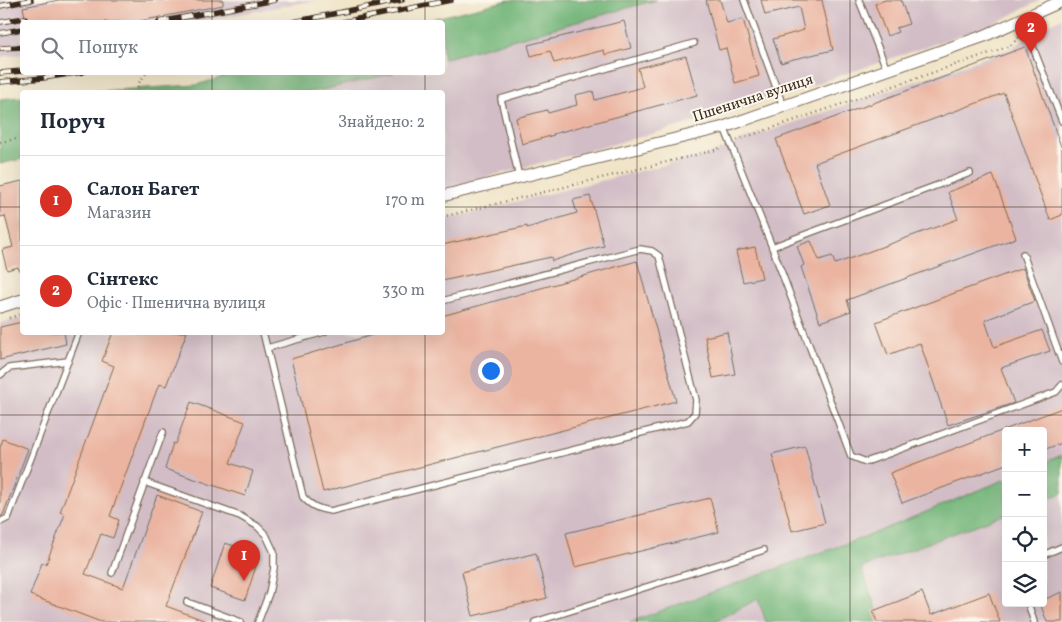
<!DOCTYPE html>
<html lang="uk">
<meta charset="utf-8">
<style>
body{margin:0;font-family:Vollkorn,serif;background:#f2f2f3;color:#1f2937}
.controls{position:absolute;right:15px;bottom:15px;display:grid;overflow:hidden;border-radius:5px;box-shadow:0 5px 20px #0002}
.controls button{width:45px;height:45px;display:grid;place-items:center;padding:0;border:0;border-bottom:1px solid #e0e1e3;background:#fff;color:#1f2937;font:25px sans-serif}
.you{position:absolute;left:490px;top:370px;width:18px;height:18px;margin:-12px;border:4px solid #fff;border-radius:50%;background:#1a73e8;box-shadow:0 0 0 8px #1a73e833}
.badge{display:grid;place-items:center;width:32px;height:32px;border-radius:50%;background:#d93025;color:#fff;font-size:16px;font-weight:700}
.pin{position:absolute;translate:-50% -41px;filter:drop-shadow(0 1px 2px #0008)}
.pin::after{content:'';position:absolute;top:26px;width:18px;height:15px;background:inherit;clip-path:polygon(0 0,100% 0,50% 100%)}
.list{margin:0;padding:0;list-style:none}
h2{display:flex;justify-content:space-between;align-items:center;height:65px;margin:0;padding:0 20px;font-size:21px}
h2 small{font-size:16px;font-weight:400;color:#747a83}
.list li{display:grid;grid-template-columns:32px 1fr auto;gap:15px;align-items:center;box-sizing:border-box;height:90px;padding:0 20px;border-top:1px solid #e0e1e3}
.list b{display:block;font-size:19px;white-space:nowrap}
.list p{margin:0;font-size:16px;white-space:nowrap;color:#747a83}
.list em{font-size:16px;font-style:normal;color:#747a83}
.icon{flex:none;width:28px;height:28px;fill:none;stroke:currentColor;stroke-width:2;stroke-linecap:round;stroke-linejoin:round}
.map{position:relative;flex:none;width:1062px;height:622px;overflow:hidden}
.search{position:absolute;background:#fff;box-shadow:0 5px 20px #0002;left:20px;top:20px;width:425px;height:55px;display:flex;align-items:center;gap:12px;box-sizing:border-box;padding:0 18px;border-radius:5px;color:#747a83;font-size:19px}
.panel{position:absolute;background:#fff;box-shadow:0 5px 20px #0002;left:20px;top:90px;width:425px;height:245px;border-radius:5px}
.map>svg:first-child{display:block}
</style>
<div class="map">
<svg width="1062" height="622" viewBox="0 0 1062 622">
<rect width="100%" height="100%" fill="#fbf7ec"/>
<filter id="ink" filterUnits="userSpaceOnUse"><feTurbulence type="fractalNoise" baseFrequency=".02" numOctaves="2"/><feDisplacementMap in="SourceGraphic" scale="10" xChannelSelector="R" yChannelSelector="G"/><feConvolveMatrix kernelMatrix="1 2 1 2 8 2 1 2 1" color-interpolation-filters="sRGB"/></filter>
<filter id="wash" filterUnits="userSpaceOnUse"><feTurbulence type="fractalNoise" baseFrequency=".0096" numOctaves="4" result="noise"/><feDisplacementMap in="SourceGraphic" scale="20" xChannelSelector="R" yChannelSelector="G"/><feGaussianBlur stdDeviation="1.12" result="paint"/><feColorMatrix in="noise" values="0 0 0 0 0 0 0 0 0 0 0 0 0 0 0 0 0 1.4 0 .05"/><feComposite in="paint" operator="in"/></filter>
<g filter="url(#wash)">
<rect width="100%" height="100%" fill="#f1e5c9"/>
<g fill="#d2bdc6" fill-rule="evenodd">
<polygon points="0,0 316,0 196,22 22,22 22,54 0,57"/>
<polygon points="551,0 1041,0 991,25 729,113 577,154 443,188 442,92 204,92 282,73 442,72 443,32"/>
<path d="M1062,18V622H0V323L22,318V332H442L443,220L717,152L740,141L1011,49L1040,28ZM1006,431H1043V603H1006Z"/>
</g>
<g fill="#74b67a" stroke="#58704c">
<polygon points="509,0 656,0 443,59 442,22 419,22"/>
<polygon points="237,73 237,72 394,73 314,92 83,92 196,85"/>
<polygon points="22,97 22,159 0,164 0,99"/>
<polygon points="1062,455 1062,493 1043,500 1043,463"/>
<polygon points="1006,479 1006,514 861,568 881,622 766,622 758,599 713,622 630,622 875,533"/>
</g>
<g id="blocks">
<g fill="#ebb4a0">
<polygon points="59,0 223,0 223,5 135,22 26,22 23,7"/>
<polygon points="706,0 720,0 727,23 743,19 759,76 735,83 726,48 719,50"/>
<polygon points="761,0 822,0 833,50 794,59 781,63 773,39 804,30 799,7 765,15"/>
<polygon points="885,0 901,0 909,24 896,28 898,32 887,36 875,4"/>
<polygon points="624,21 631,48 605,55 604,50 554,63 550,51 531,56 528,45"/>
<polygon points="1025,47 1062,149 1062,215 1050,220 1004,93 815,163 830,205 804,214 776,139"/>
<polygon points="686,56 697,95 553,134 554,135 522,144 516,118 547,110 548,113 577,105 575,95 593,91 595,100 643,87 638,68"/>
<polygon points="993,175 1016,238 847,300 851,311 820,322 801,267 804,265 797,246 811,241 819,260 832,256 835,264 958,219 948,192"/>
<polygon points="22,181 22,270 19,270 18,267 7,270 2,250 13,247 5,216 0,217 0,186"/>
<polygon points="590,196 604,246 587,250 552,261 551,257 442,281 442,245 527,226 527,228 577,213 573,200"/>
<polygon points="755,247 762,278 743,282 736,251"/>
<polygon points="637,261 676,401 323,492 291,359 383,332 442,332 442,316"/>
<polygon points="1023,268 1035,301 985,320 994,347 1042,330 1050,351 1001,368 1014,403 948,425 920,343 888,355 876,322"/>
<polygon points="22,322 22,332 64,332 66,344 0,360 0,327"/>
<polygon points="113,332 187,332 166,386 159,384 110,516 119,520 113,538 101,534 85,574 123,588 157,495 202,512 166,606 206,621 205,622 101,622 30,595 42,563 46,564 65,514 60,512 114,366 102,361"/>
<polygon points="727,332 735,374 713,378 705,337"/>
<polygon points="191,402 245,422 230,463 253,471 245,496 165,469 173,443 175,444"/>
<polygon points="1062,408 1062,443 1043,450 1043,431 1006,431 1006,464 902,503 890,473"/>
<polygon points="3,439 28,449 3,515 0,517 0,448"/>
<polygon points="805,446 825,523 792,531 772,454"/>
<polygon points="710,498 719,532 575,567 566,533"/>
<polygon points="225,543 260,554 245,600 210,588"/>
<polygon points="536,553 547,598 473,616 462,572"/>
<polygon points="922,592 931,615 989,593 1000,622 877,622 873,611"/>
<polygon points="1062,592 1062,622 1047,622 1040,603 1043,603 1043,600"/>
</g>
</g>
</g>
<g filter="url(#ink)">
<use href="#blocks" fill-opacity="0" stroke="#7b6b5a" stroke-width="1"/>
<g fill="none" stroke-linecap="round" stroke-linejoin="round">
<g stroke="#7b6b5a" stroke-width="8">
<g id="service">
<polyline points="744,0 783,106"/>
<polyline points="859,0 887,70"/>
<polyline points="1022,19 1062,121"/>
<polyline points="724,127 772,247 851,456 866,462 1056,392 1062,385"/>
<polyline points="519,177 501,99 694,43"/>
<polyline points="772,247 970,173"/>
<polyline points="1023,254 1062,362"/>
<path d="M263,332L303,497C311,506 318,509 331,511L688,421L695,413L696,400L659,256L652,251L640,249L442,301"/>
<polyline points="267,348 324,332"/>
<polyline points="0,375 9,368 68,361"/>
<polyline points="144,482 240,516 257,526 266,535 274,552 274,568 269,593 258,622"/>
<polyline points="0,522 8,518 79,332"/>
<polyline points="1043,555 1062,547"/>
<polyline points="112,573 163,432"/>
<polyline points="187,602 241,622"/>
<polyline points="1028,603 1034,622"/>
<polyline points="535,622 764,550"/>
</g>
</g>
<g stroke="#7b6b5a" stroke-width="13">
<g id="minor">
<polyline points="442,196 724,127 984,36 1062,1"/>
<polyline points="0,307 22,300"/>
</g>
</g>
<g stroke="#7b6b5a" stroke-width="2.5" stroke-dasharray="1 4" stroke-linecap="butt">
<polyline points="137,92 138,84 147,72"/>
<polyline points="737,140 1010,46 1019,37"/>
<polyline points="0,142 22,138"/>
<polyline points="442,217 716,150 723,146"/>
<polyline points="9,318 22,314"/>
</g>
<use href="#service" stroke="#fff" stroke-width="5.5"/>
<use href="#minor" stroke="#fff" stroke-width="11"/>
<g stroke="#3b2a1e" stroke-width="5.5">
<g id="rail">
<polyline points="0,6 31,0"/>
<polyline points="0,22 25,18"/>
<polyline points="159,22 275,0"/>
<polyline points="293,22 402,0"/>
<polyline points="343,22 451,0"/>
<polyline points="0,33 22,29"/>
<polyline points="0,48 22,47"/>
<polyline points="0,73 22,71"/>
<polyline points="0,82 43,78 83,72"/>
</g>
</g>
<use href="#rail" stroke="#fbf7ec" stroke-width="4" stroke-dasharray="11" stroke-linecap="butt"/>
</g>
</g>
<path fill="none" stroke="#3b2a1e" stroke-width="1" stroke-opacity="0.55" d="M212,0V22M425,0V22M637,0V622M850,0V622M212,72V92M425,72V92M0,207H22M442,207H1062M212,332V622M425,332V622M0,415H1062"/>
<g text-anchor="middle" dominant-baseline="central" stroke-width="4" stroke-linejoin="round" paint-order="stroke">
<g font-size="15" fill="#3b2a1e" stroke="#fbf7ec">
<text transform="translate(753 99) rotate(-18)">Пшенична вулиця</text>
</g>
</g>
</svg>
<div class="controls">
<button>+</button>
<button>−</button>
<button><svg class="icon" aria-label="locate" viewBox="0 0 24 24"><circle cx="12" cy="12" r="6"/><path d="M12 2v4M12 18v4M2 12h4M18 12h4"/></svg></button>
<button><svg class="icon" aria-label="layers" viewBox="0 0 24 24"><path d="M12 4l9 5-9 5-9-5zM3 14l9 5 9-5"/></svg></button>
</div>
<div class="you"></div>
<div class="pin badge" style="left:244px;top:581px">1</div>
<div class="pin badge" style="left:1031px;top:53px">2</div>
<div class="search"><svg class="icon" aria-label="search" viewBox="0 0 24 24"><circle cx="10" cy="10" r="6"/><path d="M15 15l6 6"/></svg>Пошук</div>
<section class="panel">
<h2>Поруч<small>Знайдено: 2</small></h2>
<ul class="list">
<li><span class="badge">1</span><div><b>Салон Багет</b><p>Магазин</p></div><em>170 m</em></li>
<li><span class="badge">2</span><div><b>Сінтекс</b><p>Офіс · Пшенична вулиця</p></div><em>330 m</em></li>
</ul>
</section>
</div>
